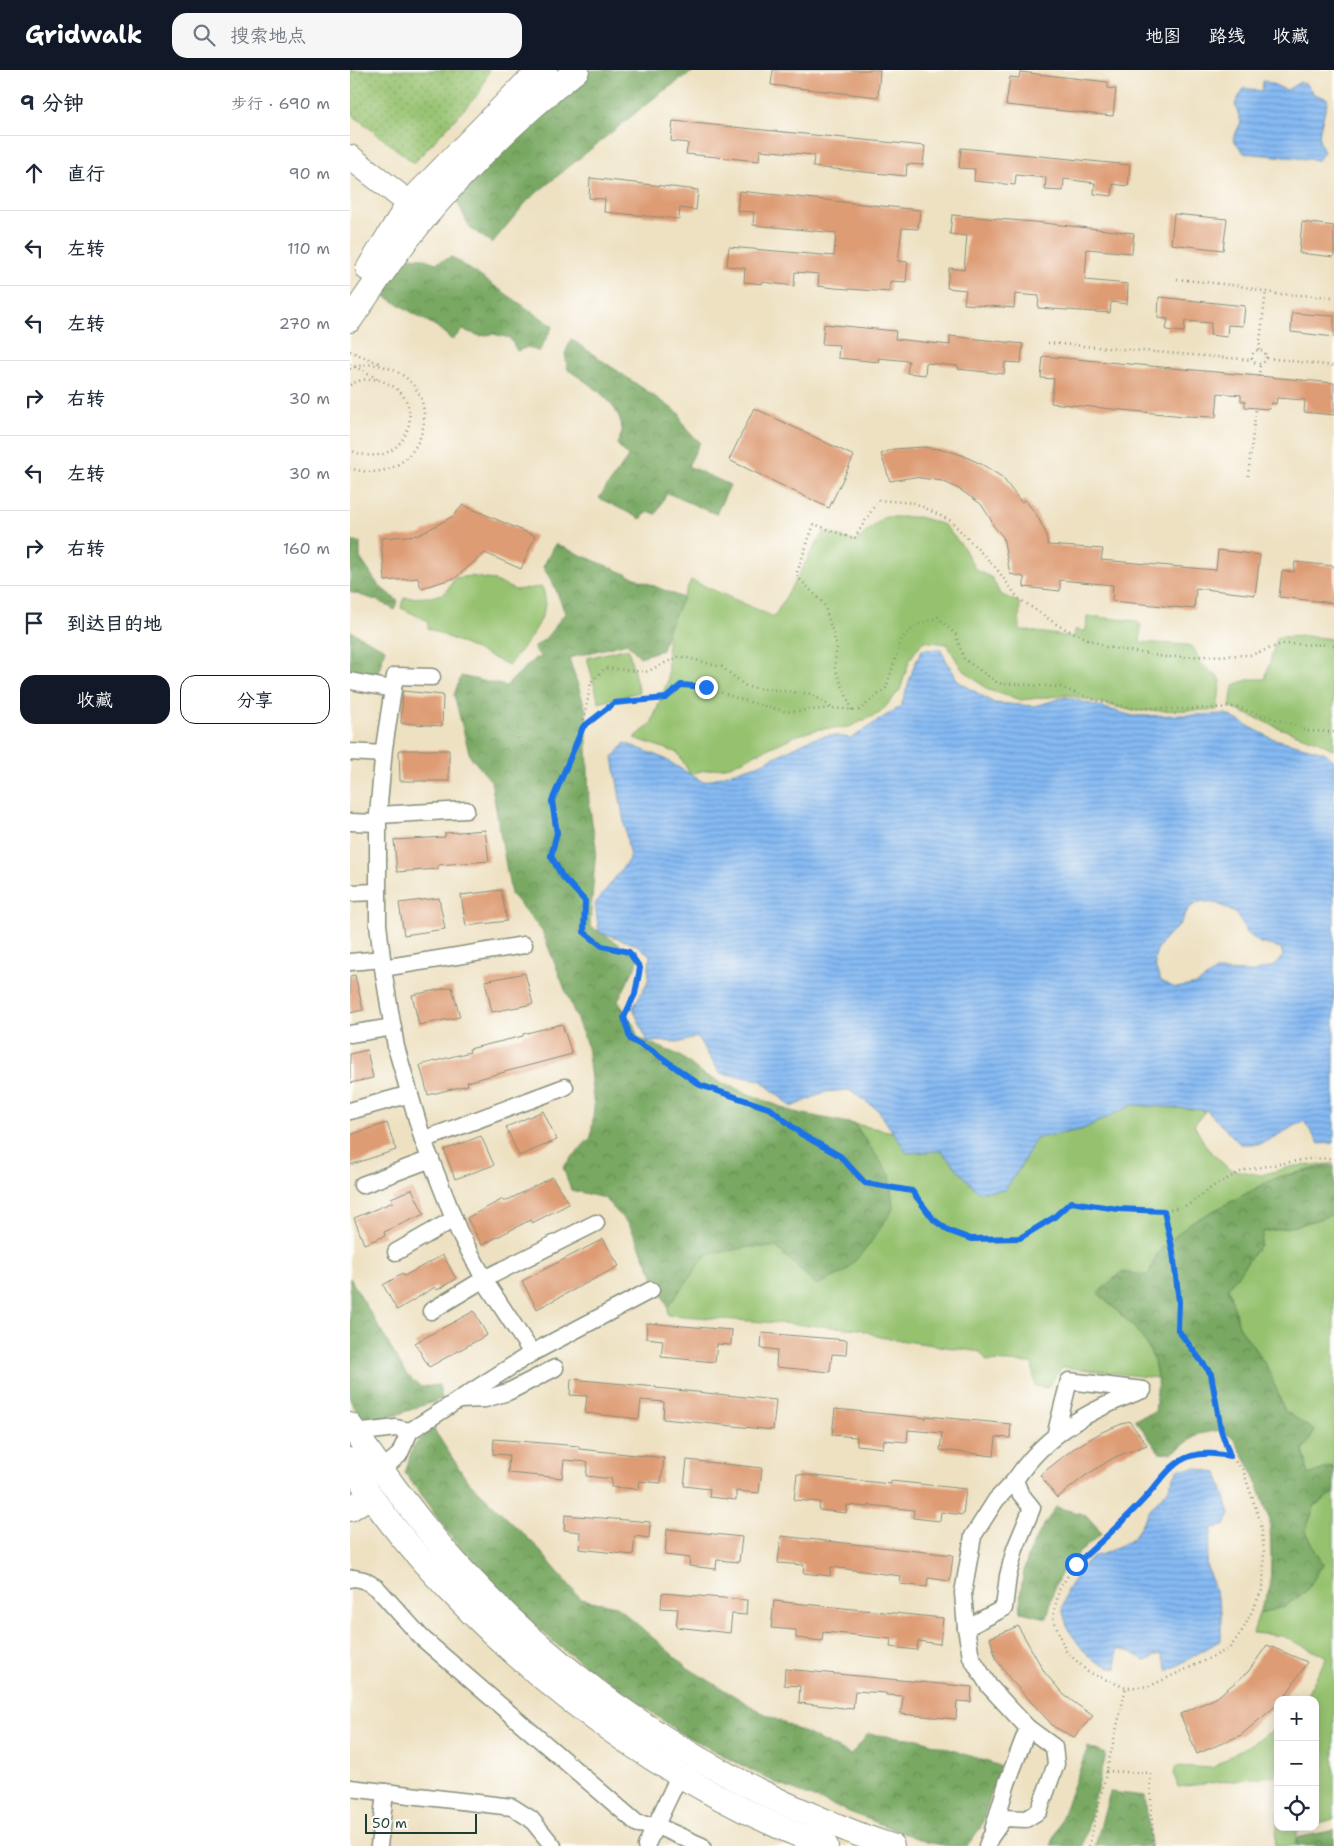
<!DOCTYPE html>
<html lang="zh">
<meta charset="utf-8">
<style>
body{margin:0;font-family:"Shantell Sans","LXGW WenKai TC",sans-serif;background:#f6f6f7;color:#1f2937}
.controls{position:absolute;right:15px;bottom:15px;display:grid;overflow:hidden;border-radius:10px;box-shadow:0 2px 12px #0003}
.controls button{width:45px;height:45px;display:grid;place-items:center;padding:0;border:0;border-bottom:1px solid #e0e1e3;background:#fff;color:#1f2937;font:25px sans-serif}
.scale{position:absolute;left:15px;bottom:12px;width:112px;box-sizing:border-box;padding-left:5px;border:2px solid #1f3d34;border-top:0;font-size:14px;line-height:18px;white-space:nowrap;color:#1f3d34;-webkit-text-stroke:4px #fdfcf7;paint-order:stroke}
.stop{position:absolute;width:15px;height:15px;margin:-11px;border:4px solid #1a73e8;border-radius:50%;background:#fff}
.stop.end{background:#1a73e8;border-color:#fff;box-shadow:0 1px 5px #0008}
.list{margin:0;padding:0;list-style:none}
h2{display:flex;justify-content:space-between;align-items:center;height:65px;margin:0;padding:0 20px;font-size:21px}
h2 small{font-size:16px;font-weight:400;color:#747a83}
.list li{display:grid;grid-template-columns:32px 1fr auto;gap:15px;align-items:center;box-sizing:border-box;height:75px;padding:0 20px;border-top:1px solid #e0e1e3}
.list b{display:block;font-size:19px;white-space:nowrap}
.list em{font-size:16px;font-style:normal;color:#747a83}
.actions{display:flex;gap:10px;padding:15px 20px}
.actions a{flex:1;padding:11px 0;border:1px solid #111827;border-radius:15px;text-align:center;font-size:18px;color:#111827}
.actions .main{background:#111827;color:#fff}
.icon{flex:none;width:28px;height:28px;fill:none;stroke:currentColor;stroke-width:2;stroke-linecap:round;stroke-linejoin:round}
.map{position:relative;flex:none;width:984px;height:1776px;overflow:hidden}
header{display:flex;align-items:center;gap:30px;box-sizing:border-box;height:70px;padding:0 25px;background:#111827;color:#fff}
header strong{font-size:24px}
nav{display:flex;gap:28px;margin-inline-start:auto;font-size:18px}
.search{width:350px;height:45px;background:#f6f6f7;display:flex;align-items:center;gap:12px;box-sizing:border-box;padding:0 18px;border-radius:15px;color:#747a83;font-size:19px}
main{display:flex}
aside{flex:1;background:#fff}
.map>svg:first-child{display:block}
</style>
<header>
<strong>Gridwalk</strong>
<div class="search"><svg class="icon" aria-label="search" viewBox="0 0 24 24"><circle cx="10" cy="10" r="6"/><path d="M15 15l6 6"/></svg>搜索地点</div>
<nav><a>地图</a><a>路线</a><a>收藏</a></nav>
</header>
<main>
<aside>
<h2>9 分钟<small>步行 · 690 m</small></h2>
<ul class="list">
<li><svg class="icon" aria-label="ahead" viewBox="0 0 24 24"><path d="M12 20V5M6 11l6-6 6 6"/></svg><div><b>直行</b></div><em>90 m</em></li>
<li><svg class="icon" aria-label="left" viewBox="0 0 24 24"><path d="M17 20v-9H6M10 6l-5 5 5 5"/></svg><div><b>左转</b></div><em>110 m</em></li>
<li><svg class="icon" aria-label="left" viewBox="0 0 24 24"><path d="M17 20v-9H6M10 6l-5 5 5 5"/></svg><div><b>左转</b></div><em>270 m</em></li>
<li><svg class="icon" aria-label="right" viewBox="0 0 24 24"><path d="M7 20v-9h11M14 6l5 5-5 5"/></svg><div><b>右转</b></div><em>30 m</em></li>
<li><svg class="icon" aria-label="left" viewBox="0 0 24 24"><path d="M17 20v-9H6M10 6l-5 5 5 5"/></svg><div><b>左转</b></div><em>30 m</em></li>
<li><svg class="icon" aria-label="right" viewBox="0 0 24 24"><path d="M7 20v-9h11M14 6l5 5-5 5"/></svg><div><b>右转</b></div><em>160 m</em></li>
<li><svg class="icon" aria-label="arrive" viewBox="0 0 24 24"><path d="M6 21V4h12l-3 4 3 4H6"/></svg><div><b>到达目的地</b></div></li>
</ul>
<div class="actions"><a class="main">收藏</a><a>分享</a></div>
</aside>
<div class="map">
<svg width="984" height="1776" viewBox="0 0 984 1776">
<defs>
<pattern id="forest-crowns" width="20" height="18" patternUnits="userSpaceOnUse" patternTransform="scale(1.25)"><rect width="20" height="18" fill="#78a862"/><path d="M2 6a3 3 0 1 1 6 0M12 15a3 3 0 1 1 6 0" fill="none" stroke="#628a52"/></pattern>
<pattern id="park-dots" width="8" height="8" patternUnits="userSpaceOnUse" patternTransform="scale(1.25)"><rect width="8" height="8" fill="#96c270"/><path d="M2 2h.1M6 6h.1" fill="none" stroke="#7a9f5d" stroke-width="1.8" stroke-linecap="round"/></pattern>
<pattern id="water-rules" width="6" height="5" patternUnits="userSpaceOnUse" patternTransform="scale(1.25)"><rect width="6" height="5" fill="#85b9f3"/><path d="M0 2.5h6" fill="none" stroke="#6c98c6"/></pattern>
</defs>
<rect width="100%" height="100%" fill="#fdfcf7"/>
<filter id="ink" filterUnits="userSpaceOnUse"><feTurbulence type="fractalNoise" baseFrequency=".02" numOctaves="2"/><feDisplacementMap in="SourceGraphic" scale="10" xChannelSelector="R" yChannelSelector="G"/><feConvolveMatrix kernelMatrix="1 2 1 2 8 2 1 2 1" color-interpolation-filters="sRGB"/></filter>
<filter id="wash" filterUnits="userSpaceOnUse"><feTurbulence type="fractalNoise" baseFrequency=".0096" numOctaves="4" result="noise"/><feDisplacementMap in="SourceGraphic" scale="20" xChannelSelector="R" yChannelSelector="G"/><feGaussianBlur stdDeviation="1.12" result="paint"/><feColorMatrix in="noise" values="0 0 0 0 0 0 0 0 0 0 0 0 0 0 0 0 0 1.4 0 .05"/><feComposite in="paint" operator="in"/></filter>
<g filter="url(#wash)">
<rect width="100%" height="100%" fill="#eee1c2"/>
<g fill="#96c270" stroke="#5a8052">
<polygon points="534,447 569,447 594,455 614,478 625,499 642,508 650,524 670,533 669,557 671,560 724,567 725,560 736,561 737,546 786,551 791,555 790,572 838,575 844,579 851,593 871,610 867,640 783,641 718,625 671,630 638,620 611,598 597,574 573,571 560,589 550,620 530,643 499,657 469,659 445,666 380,696 351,701 340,704 328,683 284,668 301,654 318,610 317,561 341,510 424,547 474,461 505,472"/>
<path d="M120,506L143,510L165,520L192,517C205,545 174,574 159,595L78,558V551L51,538L54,528L81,527L95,523L105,508Z"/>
<polygon points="956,566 984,569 984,680 967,671 929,658 880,637 883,615 900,609 915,609 927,567"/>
<polygon points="278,578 289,622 249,633 237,588"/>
<polygon points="783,1035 856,1040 844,1055 857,1078 879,1099 911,1105 944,1096 984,1094 928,1107 840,1153 808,1182 798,1205 748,1223 790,1263 803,1285 807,1308 712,1297 697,1318 685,1316 682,1293 637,1291 630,1282 529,1267 510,1259 318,1245 318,1237 356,1185 398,1177 426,1177 467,1215 495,1202 519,1175 518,1073 504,1054 543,1062 557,1083 591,1081 628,1122 655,1120 671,1096 685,1068 731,1060"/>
<polygon points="982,1144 984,1144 984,1400 981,1396 959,1405 953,1381 964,1361 935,1341 917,1297 889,1256 878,1218 910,1175 913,1162 950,1155"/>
<polygon points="984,1423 984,1749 965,1754 965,1630 954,1630 977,1587 932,1566 903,1563 909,1543 934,1537 957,1520 973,1494 955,1462 965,1435"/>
<polygon points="928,1657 928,1705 828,1717 824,1703 826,1696 862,1698"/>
<polygon points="928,1742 928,1757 953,1757 948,1759 945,1776 925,1776"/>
</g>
<g fill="url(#forest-crowns)" stroke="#4c724b">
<polygon points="240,0 345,0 309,24 179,129 142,173 120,158 104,125"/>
<polygon points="57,187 72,188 86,193 102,187 203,256 189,282 178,277 167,281 160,268 143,264 130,266 113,260 102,270 87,257 29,223"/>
<path d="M221,269L330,344C332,357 340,364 350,372L338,396L380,415L366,444L317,423L306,444L298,441L291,449L249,428L278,387L267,374C269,369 273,363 272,359C270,332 238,313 218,300L215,284Z"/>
<polygon points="0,472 10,472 10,488 29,516 48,531 45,540 29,531 0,522"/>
<polygon points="205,474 333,528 317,561 312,580 290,587 277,573 219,588 236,640 239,733 246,777 240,856 290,887 268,931 284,956 288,968 329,985 354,1005 406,1027 444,1042 504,1054 540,1105 543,1139 519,1175 495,1202 467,1215 426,1177 398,1177 356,1185 318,1237 280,1156 254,1128 221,1120 213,1097 241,1067 244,1037 237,975 192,861 161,824 141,711 120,686 104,625 111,606 156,616 185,588 192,588 183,578 196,568 215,543 204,515 193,497"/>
<polygon points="0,561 35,579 27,608 0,602"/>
<path d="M984,1096V1144L950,1155L913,1162L910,1175L878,1218L889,1256L917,1297L935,1341L965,1361L953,1381L959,1405L981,1396L984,1400V1423L965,1435L955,1462L973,1494L957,1520L934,1537L909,1543L920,1518L921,1489L920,1451L905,1407L884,1369L871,1360L849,1364L822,1383L809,1382L785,1349L805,1342C806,1331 808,1318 807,1307C803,1268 774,1248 748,1223L771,1202L798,1205L808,1182L840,1153L928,1107Z"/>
<polygon points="0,1208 56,1304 71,1317 89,1315 92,1329 54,1342 30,1353 13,1349 0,1330"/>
<polygon points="83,1358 116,1409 185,1475 231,1529 266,1536 338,1598 411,1642 501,1685 518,1664 569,1669 650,1696 631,1757 617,1776 598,1776 576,1772 428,1714 332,1664 207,1575 123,1497 55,1403 63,1376"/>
<path d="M706,1437L736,1445L752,1463L716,1494L704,1518L697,1548L671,1542C668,1519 676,1483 689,1463C694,1454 701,1445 706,1437Z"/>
<polygon points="738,1677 756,1684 733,1776 701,1776"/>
<polygon points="760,1722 795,1726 801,1776 745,1776"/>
<polygon points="984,1760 984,1776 947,1776 946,1768"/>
</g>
<polygon fill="url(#park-dots)" stroke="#5a8052" points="0,0 139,0 130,22 64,93 0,43"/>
<g fill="url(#water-rules)" stroke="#527b94" fill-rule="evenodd">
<path d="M913,11C922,12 928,18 937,20L950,12L956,14L964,24L978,29L970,59L969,70L974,82L968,90L894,83L883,69L891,52L885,34L894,18L912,21Z"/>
<path d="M590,579L608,611L644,633L684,636L716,627L783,646L876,644L921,668L974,682L984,690V1073L969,1074L954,1051L911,1074H890L856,1040L783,1035L731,1060L686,1068L671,1096L655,1120L628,1122L591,1081L557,1083L528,1040L499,1020L475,1022L442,1037L410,1010L370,1003L347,967L331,972L297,971L283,938L298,911L300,885L287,875L249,862L245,834L280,788L263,687L275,673L313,688L353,712L410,694L461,669L480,665L501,668L551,636L564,596L572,580ZM852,831L868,834L887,844L897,863L910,873L931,878L933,886L924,896L903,902L866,901L847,914L826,918L812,912C800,891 803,881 820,864C824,860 828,857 831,852C840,838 834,840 852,831Z"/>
<polygon points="846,1398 867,1403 880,1443 875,1456 862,1458 856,1494 871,1540 871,1570 818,1601 811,1584 795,1591 782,1582 767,1579 766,1599 745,1591 733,1580 718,1559 712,1539 717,1520 732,1497 741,1487 753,1484 783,1469 800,1439 817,1421 828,1399"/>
</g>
<g id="blocks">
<g fill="#de9c74">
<polygon points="423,0 530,0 528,27 421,15"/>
<polygon points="670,2 758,12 758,18 766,19 763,46 656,35 660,7 669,8"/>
<polygon points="323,51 575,76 573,95 557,94 556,106 463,97 464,85 410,80 409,91 336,84 338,73 321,71"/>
<polygon points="611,78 780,95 778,116 763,114 762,126 744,124 745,113 714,109 713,121 695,120 696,108 666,105 665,115 624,111 625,99 609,98"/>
<polygon points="240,108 348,120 346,140 330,138 329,149 254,142 255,129 239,128"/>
<polygon points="389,121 570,140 568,159 552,158 548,191 558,192 556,212 540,211 540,222 485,218 468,216 469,204 445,202 444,216 412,212 412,214 394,212 395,198 377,196 379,177 484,186 486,163 403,155 404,142 387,141"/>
<polygon points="824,144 877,149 873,180 821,174"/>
<polygon points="602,145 684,152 784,163 782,183 737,179 735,210 778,214 777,234 761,232 760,243 688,238 689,226 665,224 664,238 614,234 616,220 597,218 599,198 614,200 617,166 600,164"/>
<polygon points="952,152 984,156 984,187 949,183"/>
<polygon points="809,227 895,236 893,256 878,255 877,267 860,265 861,253 835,251 834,262 816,260 818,249 808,248"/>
<polygon points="942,243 984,246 984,267 941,262"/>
<polygon points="474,254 546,261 545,269 600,275 600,266 673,274 671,293 655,292 654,304 608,299 608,296 576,293 575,305 557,303 559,291 529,288 528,292 488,288 489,275 472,274"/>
<polygon points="693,286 984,313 984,345 954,342 955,330 927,328 926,334 921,333 920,339 906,338 895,337 895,331 891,331 891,325 868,323 866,347 834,346 701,333 704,309 691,308"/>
<polygon points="404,338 504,386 479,438 379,390"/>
<polygon points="572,377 596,380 612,385 633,395 652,407 671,432 675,430 686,444 695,461 698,475 753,479 751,490 866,500 868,480 910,485 905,525 846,518 844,539 762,531 763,515 710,510 710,521 674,517 674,507 660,504 653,467 642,454 643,453 631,434 609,419 592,411 564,407 540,411 531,384 544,379"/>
<polygon points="113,435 185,466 171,499 135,483 105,508 71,518 68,508 35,511 31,468 69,465 103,446"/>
<polygon points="945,492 984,496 984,533 929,527 932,501 944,502"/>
<polygon points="53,621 93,625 92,656 51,653"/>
<polygon points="49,680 99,680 99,711 50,711"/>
<polygon points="135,760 139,791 88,795 88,799 47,802 44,770 95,767 95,763"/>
<polygon points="151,820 157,851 116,856 111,825"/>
<polygon points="89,828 95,859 54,865 49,833"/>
<polygon points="175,903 183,934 142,942 135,911"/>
<polygon points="5,905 13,940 0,943 0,906"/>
<polygon points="102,917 110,947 69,955 62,925"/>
<polygon points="212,954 222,984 117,1012 118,1015 78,1025 70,995 120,982 119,979 173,966 173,964"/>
<polygon points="17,980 23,1008 0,1013 0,984"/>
<polygon points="193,1041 207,1070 169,1086 156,1057"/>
<polygon points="37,1053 46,1080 0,1095 0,1065"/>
<polygon points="131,1066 144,1095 105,1109 94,1080"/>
<polygon points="202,1107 219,1134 182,1153 180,1150 132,1175 117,1148 153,1129 154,1132"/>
<polygon points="62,1119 74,1144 34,1162 35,1166 14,1174 4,1148 43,1132 41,1128"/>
<polygon points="253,1169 269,1196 187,1239 172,1211"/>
<polygon points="93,1185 106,1209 87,1220 85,1217 47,1240 33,1215 52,1204 54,1206"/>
<polygon points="124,1241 137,1265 79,1297 65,1273"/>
<polygon points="297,1253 382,1260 381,1275 367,1274 365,1292 311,1287 313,1270 296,1268"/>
<polygon points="412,1263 497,1270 496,1285 482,1284 480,1302 426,1297 427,1280 411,1278"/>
<polygon points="221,1309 306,1317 306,1318 426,1330 423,1360 313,1349 314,1332 291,1330 289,1349 235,1343 237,1326 220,1325"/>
<polygon points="485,1339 576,1348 576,1346 661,1354 660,1368 646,1367 644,1386 590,1380 592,1363 558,1360 557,1372 534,1370 533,1378 507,1375 507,1367 482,1365"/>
<polygon points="779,1351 797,1375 765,1387 735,1406 707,1428 690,1405 723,1379 752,1362"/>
<polygon points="144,1369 229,1376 229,1379 314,1388 311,1413 289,1411 288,1419 261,1417 262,1409 236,1406 238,1392 214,1390 212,1408 158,1403 159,1385 143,1384"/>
<polygon points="337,1390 412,1398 409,1423 386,1421 386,1430 359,1427 360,1419 334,1416"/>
<polygon points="447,1404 541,1414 541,1411 616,1419 613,1445 591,1442 590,1451 563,1448 564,1440 519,1435 519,1437 497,1435 496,1443 469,1440 470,1432 444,1430"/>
<polygon points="215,1445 300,1452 299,1468 285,1466 283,1485 229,1479 230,1462 214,1460"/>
<polygon points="317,1459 392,1467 389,1492 367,1490 366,1499 339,1496 340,1488 315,1485"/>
<polygon points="431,1466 603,1485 600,1511 578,1508 577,1517 550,1514 551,1506 481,1497 480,1506 453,1503 454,1495 428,1493"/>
<polygon points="312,1523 397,1530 396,1545 382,1544 380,1563 326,1557 328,1539 311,1538"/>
<polygon points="424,1531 593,1548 590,1574 568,1571 567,1580 540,1577 541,1569 496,1564 473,1562 472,1571 446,1568 446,1560 421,1558"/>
<polygon points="668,1556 695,1603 714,1625 743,1646 724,1667 704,1657 660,1609 646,1589 640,1568"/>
<polygon points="917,1575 957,1592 933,1630 928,1630 928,1634 891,1665 847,1684 830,1644 866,1628 898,1602"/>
<polygon points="435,1599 622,1617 621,1632 607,1631 606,1649 551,1644 553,1626 536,1625 536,1623 505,1621 503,1639 449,1633 450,1616 434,1615"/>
</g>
</g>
</g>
<g filter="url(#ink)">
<use href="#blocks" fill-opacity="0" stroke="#868f7b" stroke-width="1"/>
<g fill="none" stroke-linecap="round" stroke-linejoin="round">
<g stroke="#868f7b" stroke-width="19">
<g id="street">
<polyline points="82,607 45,606 34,678 28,745 28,854 34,905 46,977 73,1070 109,1162 138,1216 182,1283"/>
<polyline points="0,611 43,619"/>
<polyline points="0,682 33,684"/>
<polyline points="28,745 116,740"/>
<polyline points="0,752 28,753"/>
<polyline points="0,823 28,822"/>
<polyline points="0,892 32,889"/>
<polyline points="33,898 174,875"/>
<polyline points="0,964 43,957"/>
<polyline points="0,1041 60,1024"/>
<polyline points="73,1070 215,1017"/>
<polyline points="12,1115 81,1089"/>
<polyline points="46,1182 104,1149"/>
<polyline points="81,1241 134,1209 246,1153"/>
<polyline points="109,1330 135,1329 158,1322 205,1298"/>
<polyline points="60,1361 182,1283 301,1220"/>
<polyline points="5,1363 46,1358 60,1361 49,1385 31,1400"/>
<polyline points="0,1509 4,1508 14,1510 27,1518 72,1568 288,1754 307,1756 352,1776"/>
<polyline points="616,1558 613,1523 623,1466 646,1430 665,1410"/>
<polyline points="0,1718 162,1737 181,1749 203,1776"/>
<polyline points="643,1760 657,1713 678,1658"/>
<polyline points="29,1776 35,1722"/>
<polyline points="296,1776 330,1704"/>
<path d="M637,1776L640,1768L654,1748L676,1749L689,1741L706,1694L704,1677L678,1658L639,1616L621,1587L616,1558L654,1538L658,1506L665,1479L682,1438L670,1423L665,1410C696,1363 741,1339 793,1320L719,1311L705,1366"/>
</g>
</g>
<g stroke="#868f7b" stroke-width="26">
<g id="secondary">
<polyline points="0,87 59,133"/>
<polyline points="18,199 59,133 174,15 195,0"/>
<path d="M0,250C18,224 36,197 55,172C105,108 164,50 227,0"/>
<path d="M0,1355C37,1408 74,1460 119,1507C217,1611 339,1695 471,1749C495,1759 518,1769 542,1776"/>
<path d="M0,1390C7,1402 13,1415 21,1426C46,1462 76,1496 106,1527C209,1634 336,1723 476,1776"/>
<polyline points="0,1439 20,1426"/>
</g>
</g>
<g stroke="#868f7b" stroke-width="2.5" stroke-dasharray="1 4" stroke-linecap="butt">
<polyline points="827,209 890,216 927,224 984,227"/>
<polyline points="698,273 902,290"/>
<circle cx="909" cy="287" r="7"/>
<polyline points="909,280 916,221"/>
<polyline points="0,281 31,294"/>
<polyline points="917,288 984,296"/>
<polyline points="0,294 30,310"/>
<path d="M0,299C13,293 28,293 41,299C105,326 68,422 0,398"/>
<polyline points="909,307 910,295"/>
<path d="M0,315C12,308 24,307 37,313C83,334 53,406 0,380"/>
<polyline points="898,406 906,338"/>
<polyline points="502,640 484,596 487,577 474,534 446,505 464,454 504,469 528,430 565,433 601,451 646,498 668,528 709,556 756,577 816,587 901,585 932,574 984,575"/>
<polyline points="233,655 241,612 255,598 296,602 330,586 372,597 397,617 461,624 481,637"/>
<polyline points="984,662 959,661 942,654 885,637 835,639 785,638 745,630 710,617 648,613 614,589 606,565 588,547 567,555 552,568 536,618 509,640 482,638 437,642 392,630 356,617 331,615 317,628 264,633 233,657 202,731 207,763 201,786 212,806 235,831 234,862 252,876 279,882 290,898 285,924 274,947 280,969 304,982 350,1015 421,1039 451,1064 490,1086 515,1113 562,1121 585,1150 599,1161 621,1169 670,1168 703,1148 721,1132 767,1139 814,1141 838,1135 862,1117 894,1100 958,1089 984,1088"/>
<polyline points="814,1141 823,1182 829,1233 828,1260 861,1304 871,1360 880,1386"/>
<polygon points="863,1383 880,1386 893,1400 911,1454 914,1482 913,1518 894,1558 879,1579 800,1616 776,1618 738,1602 715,1580 703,1547 709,1520 725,1494 749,1474 796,1427 822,1396 841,1386"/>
<polyline points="756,1701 800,1703 803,1776"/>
<polyline points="739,1776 776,1618"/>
</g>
<use href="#street" stroke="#fff" stroke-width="16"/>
<use href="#secondary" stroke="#fff" stroke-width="24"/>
</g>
</g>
<g fill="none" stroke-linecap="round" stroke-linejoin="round" filter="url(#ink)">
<path stroke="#1a73e8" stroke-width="6" d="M356,617L331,615L316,628L264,633L233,657L202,731L207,763L201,786L212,806L235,831L234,862L252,876L279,882L290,898L285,924L274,947L280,969L304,982L350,1015L421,1039L451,1064L490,1086L515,1113L562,1121L584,1150L599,1161L621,1169L670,1168L703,1148L721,1132L768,1139L814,1141L823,1182L829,1232L828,1260L861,1304L871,1360L880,1386C867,1384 854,1382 841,1386C821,1392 810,1412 796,1427C774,1451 750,1473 726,1494"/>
</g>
</svg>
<div class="controls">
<button>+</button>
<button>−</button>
<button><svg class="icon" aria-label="locate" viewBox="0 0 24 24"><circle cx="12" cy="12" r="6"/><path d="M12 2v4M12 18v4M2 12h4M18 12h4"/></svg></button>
</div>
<div class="scale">50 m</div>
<div class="stop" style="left:726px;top:1494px"></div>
<div class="stop end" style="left:356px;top:617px"></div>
</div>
</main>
